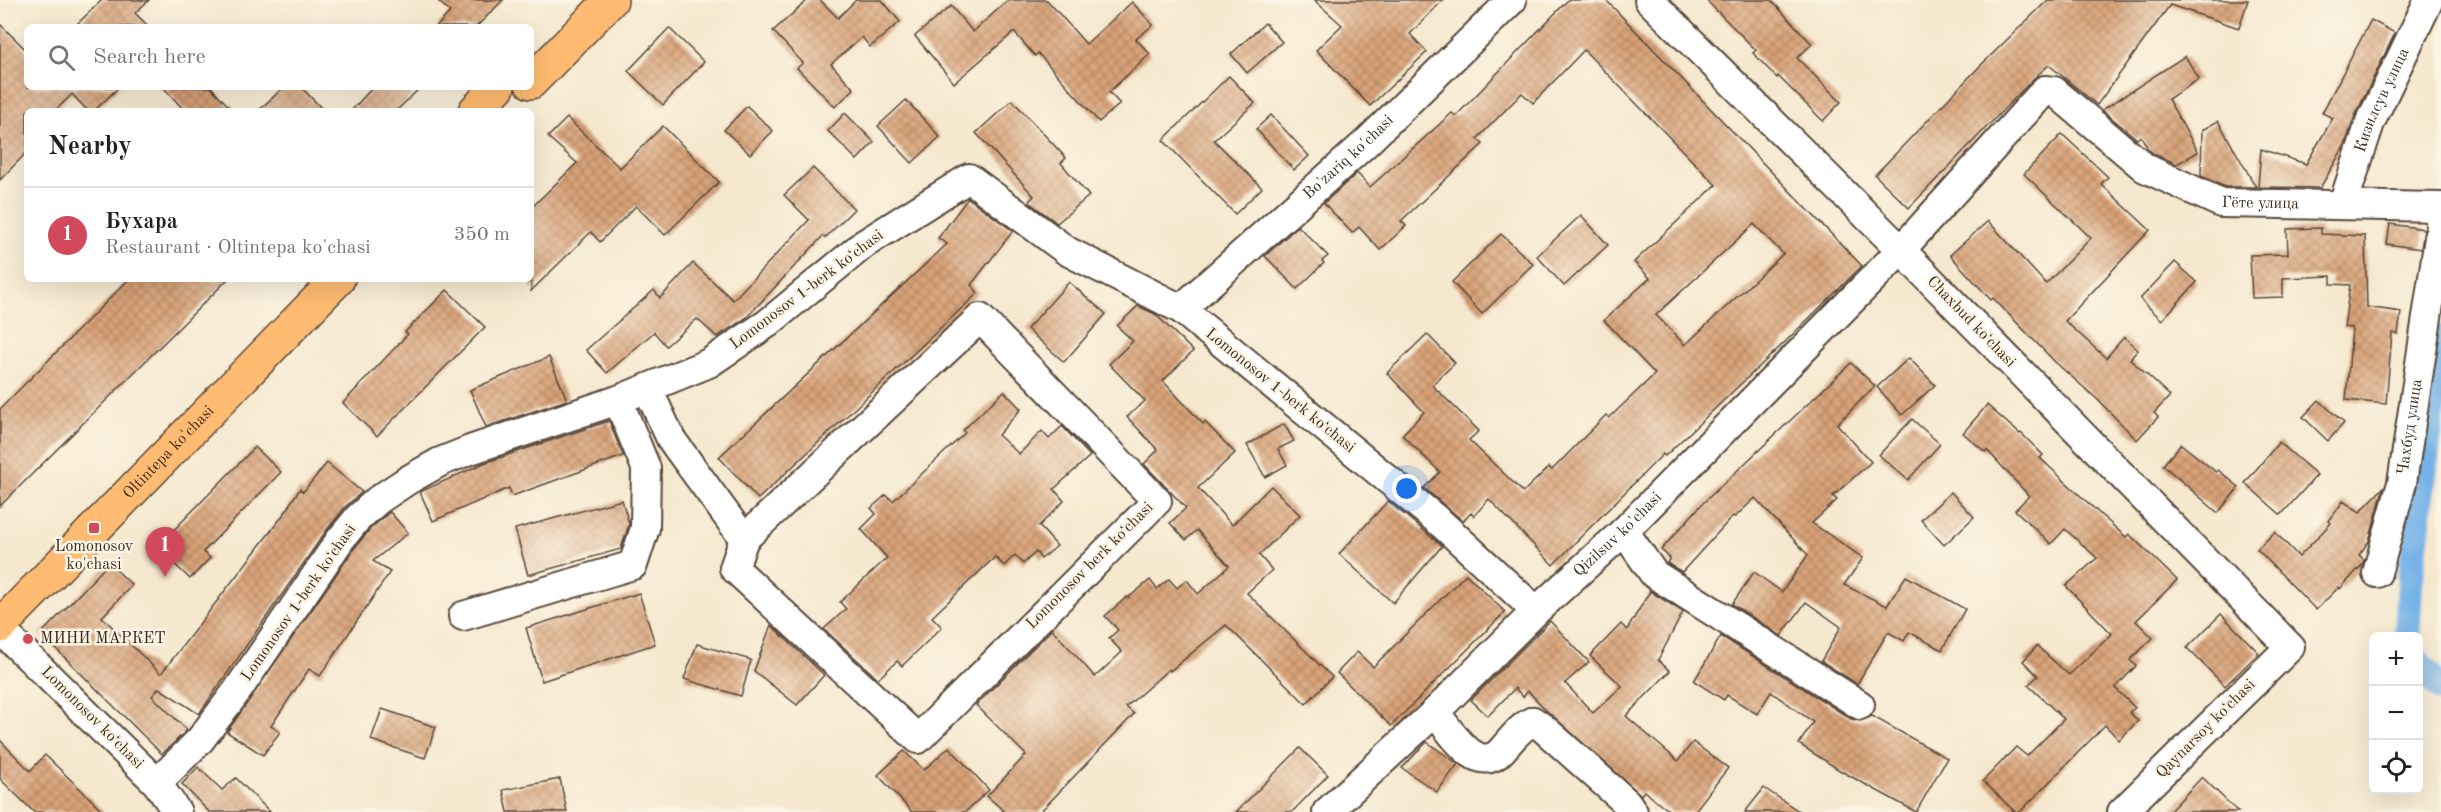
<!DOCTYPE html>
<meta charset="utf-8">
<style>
body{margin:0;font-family:"Old Standard TT",serif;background:#f6f6f6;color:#202124}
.controls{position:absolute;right:18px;bottom:18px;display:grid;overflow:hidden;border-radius:9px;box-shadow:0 6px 24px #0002}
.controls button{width:54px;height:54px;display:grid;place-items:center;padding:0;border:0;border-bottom:2px solid #e0e0e0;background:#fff;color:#202124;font:30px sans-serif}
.you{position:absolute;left:1407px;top:489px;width:21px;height:21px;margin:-15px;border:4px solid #fff;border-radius:50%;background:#1a73e8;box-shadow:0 0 0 9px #1a73e833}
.badge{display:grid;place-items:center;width:39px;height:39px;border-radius:50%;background:#d1495b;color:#fff;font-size:20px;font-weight:700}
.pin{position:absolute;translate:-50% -50px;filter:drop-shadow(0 2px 3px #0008)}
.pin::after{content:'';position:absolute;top:32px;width:21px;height:18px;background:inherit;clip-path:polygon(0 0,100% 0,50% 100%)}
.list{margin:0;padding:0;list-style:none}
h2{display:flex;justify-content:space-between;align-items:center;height:78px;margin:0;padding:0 24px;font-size:26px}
h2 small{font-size:20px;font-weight:400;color:#757577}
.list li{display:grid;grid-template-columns:39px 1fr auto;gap:18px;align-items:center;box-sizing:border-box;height:96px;padding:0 24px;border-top:2px solid #e0e0e0}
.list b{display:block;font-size:22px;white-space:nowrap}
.list p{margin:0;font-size:20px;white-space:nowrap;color:#757577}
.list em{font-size:20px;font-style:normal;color:#757577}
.icon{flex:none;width:33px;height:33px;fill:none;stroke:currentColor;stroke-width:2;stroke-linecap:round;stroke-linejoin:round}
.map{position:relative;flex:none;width:2441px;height:812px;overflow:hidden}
.search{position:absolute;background:#fff;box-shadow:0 6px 24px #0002;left:24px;top:24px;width:510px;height:66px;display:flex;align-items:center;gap:15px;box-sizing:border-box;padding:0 21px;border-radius:9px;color:#757577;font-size:22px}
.panel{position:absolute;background:#fff;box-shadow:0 6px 24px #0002;left:24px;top:108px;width:510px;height:174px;border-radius:9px}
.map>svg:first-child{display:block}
</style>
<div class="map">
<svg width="2441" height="812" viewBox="0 0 2441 812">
<defs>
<pattern id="building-cross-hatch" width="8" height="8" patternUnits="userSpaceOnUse" patternTransform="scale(1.5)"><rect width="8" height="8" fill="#d9a378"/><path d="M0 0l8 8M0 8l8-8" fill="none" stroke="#b18562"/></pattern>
</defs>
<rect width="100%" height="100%" fill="#fcf5e5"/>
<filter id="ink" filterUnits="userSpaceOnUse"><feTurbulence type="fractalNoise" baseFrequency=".0167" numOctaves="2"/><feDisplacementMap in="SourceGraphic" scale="12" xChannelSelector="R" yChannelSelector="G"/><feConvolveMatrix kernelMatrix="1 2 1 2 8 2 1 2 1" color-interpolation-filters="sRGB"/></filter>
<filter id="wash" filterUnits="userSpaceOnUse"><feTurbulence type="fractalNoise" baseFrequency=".008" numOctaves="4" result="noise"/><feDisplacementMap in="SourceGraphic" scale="24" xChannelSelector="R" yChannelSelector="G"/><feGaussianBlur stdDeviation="1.35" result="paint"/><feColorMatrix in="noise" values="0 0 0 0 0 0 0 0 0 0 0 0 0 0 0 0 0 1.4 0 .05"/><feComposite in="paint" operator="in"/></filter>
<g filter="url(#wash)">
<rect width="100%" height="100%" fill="#f5e8cf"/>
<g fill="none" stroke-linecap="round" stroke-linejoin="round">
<g stroke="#75b2e7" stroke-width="26">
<polyline points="2407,636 2410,585 2441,338"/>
<polyline points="2418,662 2441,689"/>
</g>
</g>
<g id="blocks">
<g fill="url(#building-cross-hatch)" fill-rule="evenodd">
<polygon points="102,0 149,0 135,13 149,27 74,27"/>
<polygon points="437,0 503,0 476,27 436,27 450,12"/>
<polygon points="808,0 820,0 838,18 856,0 882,0 900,22 870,47 862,37 831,64 854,89 835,107 797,68 803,63 773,31"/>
<polygon points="1008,0 1047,0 1086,44 1132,2 1153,25 1136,39 1150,54 1109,92 1120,104 1099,122 1038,53 1035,56 1014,32 954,83 915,36 951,6 973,32"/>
<polygon points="1314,0 1443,0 1410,34 1427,52 1370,106 1316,50 1342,25"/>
<path d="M1568,0H1606L1862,266L1783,344L1665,456L1663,454L1553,565L1489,499L1474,516L1471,513L1463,521L1424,488L1440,472L1402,435L1424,412L1387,373L1427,334L1455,363L1432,385L1479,431L1469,440L1523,492L1549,467L1552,470L1606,415L1609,418L1655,374L1604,320L1650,278L1634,262L1716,185L1584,50L1533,103L1522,93L1477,139L1483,144L1401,221L1406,226L1380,250L1359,227L1352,233L1324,203L1357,173L1370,187L1452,113L1456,116ZM1754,224L1783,254L1685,345L1656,315Z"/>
<polygon points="1706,0 1771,0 1812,44 1797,58 1841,102 1823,121 1778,76 1777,78 1753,53 1756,50"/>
<polygon points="2048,0 2248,0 2239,28 2170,5 2097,105 2049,65 2033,79 1909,208 1875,175 1980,66"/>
<polygon points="2371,20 2395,33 2355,116 2345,145 2320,188 2258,187 2261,149 2306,164 2333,118 2322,113"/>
<polygon points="1265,23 1282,42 1247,73 1231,54"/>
<polygon points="0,24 27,51 27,87 119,87 94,111 88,111 72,94 55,111 27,111 27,152 0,180"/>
<polygon points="669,28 704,62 663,105 628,71"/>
<polygon points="2185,56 2199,79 2168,99 2198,152 2177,164 2154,154 2148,149 2141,136 2137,139 2102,110"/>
<polygon points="1229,76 1255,103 1214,140 1262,188 1235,214 1163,140"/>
<polygon points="163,87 211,87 233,111 185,111"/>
<polygon points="284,87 301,87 324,111 258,111"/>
<polygon points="373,87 421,87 396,111 351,111"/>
<polygon points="906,100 940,137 912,163 878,126"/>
<polygon points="1012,100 1066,158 1061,163 1089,196 1057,223 1030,203 1029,201 1034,196 976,133"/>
<polygon points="747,106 773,131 750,154 724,130"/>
<polygon points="845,113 874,142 857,160 828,131"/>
<polygon points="1271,115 1309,156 1294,170 1256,129"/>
<polygon points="567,118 620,168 663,126 719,182 665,235 636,206 600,242 591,232 531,291 531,208 577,163 548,137"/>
<polygon points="2218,121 2256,187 2225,187 2201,176 2202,130"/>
<polygon points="2062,134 2108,177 2101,184 2150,230 2065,321 2106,358 2124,337 2138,350 2130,359 2170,396 2154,413 2158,417 2137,440 2098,400 2055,362 1993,298 1991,300 1950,255 1988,221 2046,284 2091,238 2024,174"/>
<polygon points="813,168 854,209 825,238 823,236 746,318 717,337 697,319 666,346 654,332 607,373 586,350 654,290 660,298 693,263 733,300 809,220 784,195"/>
<polygon points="968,198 1013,231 971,285 978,293 758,499 719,457 947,244 938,238"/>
<polygon points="1581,215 1608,245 1564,286 1537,256"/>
<polygon points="2390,224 2424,229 2421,249 2387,244"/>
<polygon points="1298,226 1328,256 1322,261 1324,263 1297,289 1265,256"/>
<polygon points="2321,228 2321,234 2365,236 2367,307 2401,312 2398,334 2392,333 2386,404 2346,400 2352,328 2344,327 2350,285 2331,284 2331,276 2283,278 2283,297 2252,298 2250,255 2288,254 2287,229"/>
<polygon points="1501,234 1533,264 1482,314 1452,282"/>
<polygon points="2175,262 2197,282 2162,320 2140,299"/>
<polygon points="129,279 228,279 0,506 0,409"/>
<polygon points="1069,282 1106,314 1064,362 1027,329"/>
<polygon points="447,290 485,327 377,436 343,403 408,334 405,332"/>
<polygon points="1138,306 1155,314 1193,351 1163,381 1203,424 1205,422 1235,453 1198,488 1232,525 1271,486 1300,515 1259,555 1272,570 1247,593 1332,677 1306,704 1226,625 1170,671 1169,669 1126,707 1134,714 1040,812 1005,812 987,796 1026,755 976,705 1052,629 1095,677 1122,652 1109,638 1118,630 1105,616 1127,597 1128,598 1150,580 1157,589 1169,579 1177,588 1187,580 1198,594 1229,566 1197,530 1186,540 1170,523 1186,508 1144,464 1158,450 1127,417 1145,401 1109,364 1133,341 1117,326"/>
<polygon points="549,357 567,400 486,427 470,390"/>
<polygon points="1909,358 1935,385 1902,415 1877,387"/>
<polygon points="1851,363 1875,386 1837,424 1871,462 1833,496 1837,500 1812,523 1863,558 1844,585 1887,606 1906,576 1965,609 1942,650 1909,632 1904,641 1888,632 1857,684 1821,661 1841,627 1806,602 1781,636 1732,604 1754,572 1782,592 1808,555 1755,498 1735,517 1733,516 1682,572 1667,563 1670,558 1661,550 1702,504"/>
<polygon points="1004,391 1021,409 998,435 1019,454 1042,431 1049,439 1062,426 1090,456 1054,489 1064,501 1039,526 1057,546 1041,559 1036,552 1023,564 1015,555 1004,566 995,557 932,617 942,627 902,666 897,661 878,679 824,629 846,609 840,602 887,558 861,529 876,514 871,508 886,495 893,501 965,433 963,430"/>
<polygon points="2319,400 2344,423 2328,441 2303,417"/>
<polygon points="1987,405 2020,434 2021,433 2043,455 2040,458 2101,515 2126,537 2129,534 2177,580 2136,621 2153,638 2130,660 2136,666 2115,688 2135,708 2129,712 2138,721 2119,740 2105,725 2020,812 2015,812 1983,781 2016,747 2027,756 2064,719 2028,685 2038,676 2023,661 2037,646 2069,675 2112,634 2066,586 2097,558 2065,529 2051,544 2015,510 2029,496 1987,450 1985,452 1963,433"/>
<polygon points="1912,419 1940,444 1908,480 1879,455"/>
<polygon points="609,421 623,456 512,496 509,488 433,521 420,492 484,463"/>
<polygon points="1284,424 1294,441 1278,449 1287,465 1265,477 1247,445"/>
<polygon points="2279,442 2317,475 2281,515 2245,483"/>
<polygon points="2181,444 2216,472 2218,470 2239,487 2218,513 2163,465"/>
<polygon points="255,447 281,472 203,552 210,558 190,579 157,547"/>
<polygon points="327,463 362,492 345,507 326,531 199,714 159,688 152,696 187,730 162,754 41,634 109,563 132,585 102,617 161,674 290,506 289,505 300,489 303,492"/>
<polygon points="2384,487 2369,541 2359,555 2364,560 2362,565 2340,589 2339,587 2316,610 2257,549 2275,532 2299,557 2331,523 2329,521 2343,501 2360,512"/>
<polygon points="1951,492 1974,517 1944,545 1921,520"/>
<polygon points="622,500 629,524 621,549 528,575 515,529"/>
<polygon points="1388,501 1442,546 1393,603 1339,554"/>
<polygon points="390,512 408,533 373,561 390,572 320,676 309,669 271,726 280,732 263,755 227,732 353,550 370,529"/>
<polygon points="1466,574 1505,612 1391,726 1337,673 1357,652 1373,667"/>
<polygon points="1650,591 1683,612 1658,660 1670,671 1626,716 1678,761 1693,742 1728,768 1694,812 1671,812 1644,791 1641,795 1546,710 1528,691 1523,697 1515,688 1488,716 1471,700 1550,621 1589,662 1565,683 1593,713 1622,686 1590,656 1621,624 1627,630"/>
<polygon points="639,593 655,644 542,681 526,628"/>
<polygon points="2221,614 2259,653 2225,686 2187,648"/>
<polygon points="771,625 824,675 797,705 754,671"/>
<polygon points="1721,636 1851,719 1860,721 1872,716 1947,758 1916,812 1841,771 1799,744 1813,722 1771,692 1757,714 1727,695 1724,700 1694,681"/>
<polygon points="697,644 751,660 741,696 684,679"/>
<polygon points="382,709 436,727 425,758 371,740"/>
<polygon points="0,740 30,771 45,755 104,812 34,812 0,779"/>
<polygon points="1427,742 1458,764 1437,792 1402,768"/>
<polygon points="949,747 989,790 965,812 912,812 878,775 904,751 924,770"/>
<polygon points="1300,748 1328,775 1292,812 1236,812"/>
<polygon points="198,767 222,790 236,778 270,812 209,812 182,784"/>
<polygon points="2202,777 2238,812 2169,812"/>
<polygon points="560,779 567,812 508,812 503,790"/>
<polygon points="1764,788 1800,812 1745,812"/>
</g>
</g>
</g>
<g filter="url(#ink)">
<use href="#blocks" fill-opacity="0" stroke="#574639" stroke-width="1.5"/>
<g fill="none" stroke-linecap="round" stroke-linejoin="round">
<g stroke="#574639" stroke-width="32">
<g id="minor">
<polyline points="1649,0 1901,250 2290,647 2122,812"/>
<path id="s1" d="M2343,204L2370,123L2429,0"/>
<path id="s2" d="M1181,309L1367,142L1512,0"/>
<polyline points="648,389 671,439 744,539 980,318 1157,501 918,739 734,568 744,539"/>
<polyline points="1624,531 1654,574 1860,705"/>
<path id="s3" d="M2377,573L2402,483L2440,231V207"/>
<polyline points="463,616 633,565 645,528 646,468 618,400"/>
<polyline points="0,629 157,783 177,812"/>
<path d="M1435,712C1450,730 1477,778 1502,750C1512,739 1520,727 1533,721L1543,728L1627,803L1633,812"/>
<polyline points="157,783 200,740 237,691 340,540 358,518 378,500 408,480 440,462 470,450 618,400 709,363 768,323 864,244 969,178 1067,251 1181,309 1442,524 1536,611"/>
<path id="s4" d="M1327,812L1435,712L1536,611L1624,531L1901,250L2045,90L2054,91L2145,168L2221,203L2441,207"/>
</g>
</g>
<g stroke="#574639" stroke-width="36">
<g id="major">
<polyline points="531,82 611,0"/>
<polyline points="475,111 498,87"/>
<path id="s5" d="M0,626L338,279"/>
</g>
</g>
<use href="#minor" stroke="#fff" stroke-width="28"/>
<use href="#major" stroke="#febb71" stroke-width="33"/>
</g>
</g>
<g fill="#d1495b" stroke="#fcf5e5" stroke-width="2">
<rect x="88" y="522" width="12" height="12" rx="3"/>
<circle cx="28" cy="639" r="6"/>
</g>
<g text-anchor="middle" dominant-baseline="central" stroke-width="5" stroke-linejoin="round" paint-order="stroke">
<g font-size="16" fill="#3b2a1e" stroke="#fcf5e5">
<text stroke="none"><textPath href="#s1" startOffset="111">Кизилсув улица</textPath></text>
<text stroke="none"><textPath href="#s2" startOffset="226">Bo'zariq ko'chasi</textPath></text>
<text stroke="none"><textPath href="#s4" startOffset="1270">Гёте улица</textPath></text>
<text transform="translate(807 290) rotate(-37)">Lomonosov 1-berk koʻchasi</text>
<text transform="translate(1971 322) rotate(46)">Chaxbud koʻchasi</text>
<text transform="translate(1280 391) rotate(39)">Lomonosov 1-berk koʻchasi</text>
<text stroke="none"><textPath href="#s3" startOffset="150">Чахбуд улица</textPath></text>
<text stroke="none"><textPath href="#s5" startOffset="242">Oltintepa ko'chasi</textPath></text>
<text stroke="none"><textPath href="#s4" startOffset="402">Qizilsuv ko'chasi</textPath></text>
<text transform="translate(1090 566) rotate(-45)">Lomonosov berk koʻchasi</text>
<text transform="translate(299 603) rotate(-55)">Lomonosov 1-berk koʻchasi</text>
<text transform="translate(92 718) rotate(45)">Lomonosov koʻchasi</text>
<text transform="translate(2206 729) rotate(-45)">Qaynarsoy koʻchasi</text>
</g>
<g font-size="16" fill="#3b2a1e" stroke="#fcf5e5">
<text x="94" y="547">Lomonosov<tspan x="94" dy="18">ko'chasi</tspan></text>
<text x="40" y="639" text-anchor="start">МИНИ МАРКЕТ</text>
</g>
</g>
</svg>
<div class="controls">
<button>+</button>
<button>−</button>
<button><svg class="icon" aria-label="locate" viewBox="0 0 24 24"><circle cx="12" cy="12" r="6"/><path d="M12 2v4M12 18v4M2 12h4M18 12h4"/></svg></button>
</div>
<div class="you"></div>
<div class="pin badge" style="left:165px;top:577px">1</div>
<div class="search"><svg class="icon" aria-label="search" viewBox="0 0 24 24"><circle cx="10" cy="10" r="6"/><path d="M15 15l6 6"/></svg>Search here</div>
<section class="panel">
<h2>Nearby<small></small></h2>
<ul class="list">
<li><span class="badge">1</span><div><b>Бухара</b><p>Restaurant · Oltintepa ko'chasi</p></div><em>350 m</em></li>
</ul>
</section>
</div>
